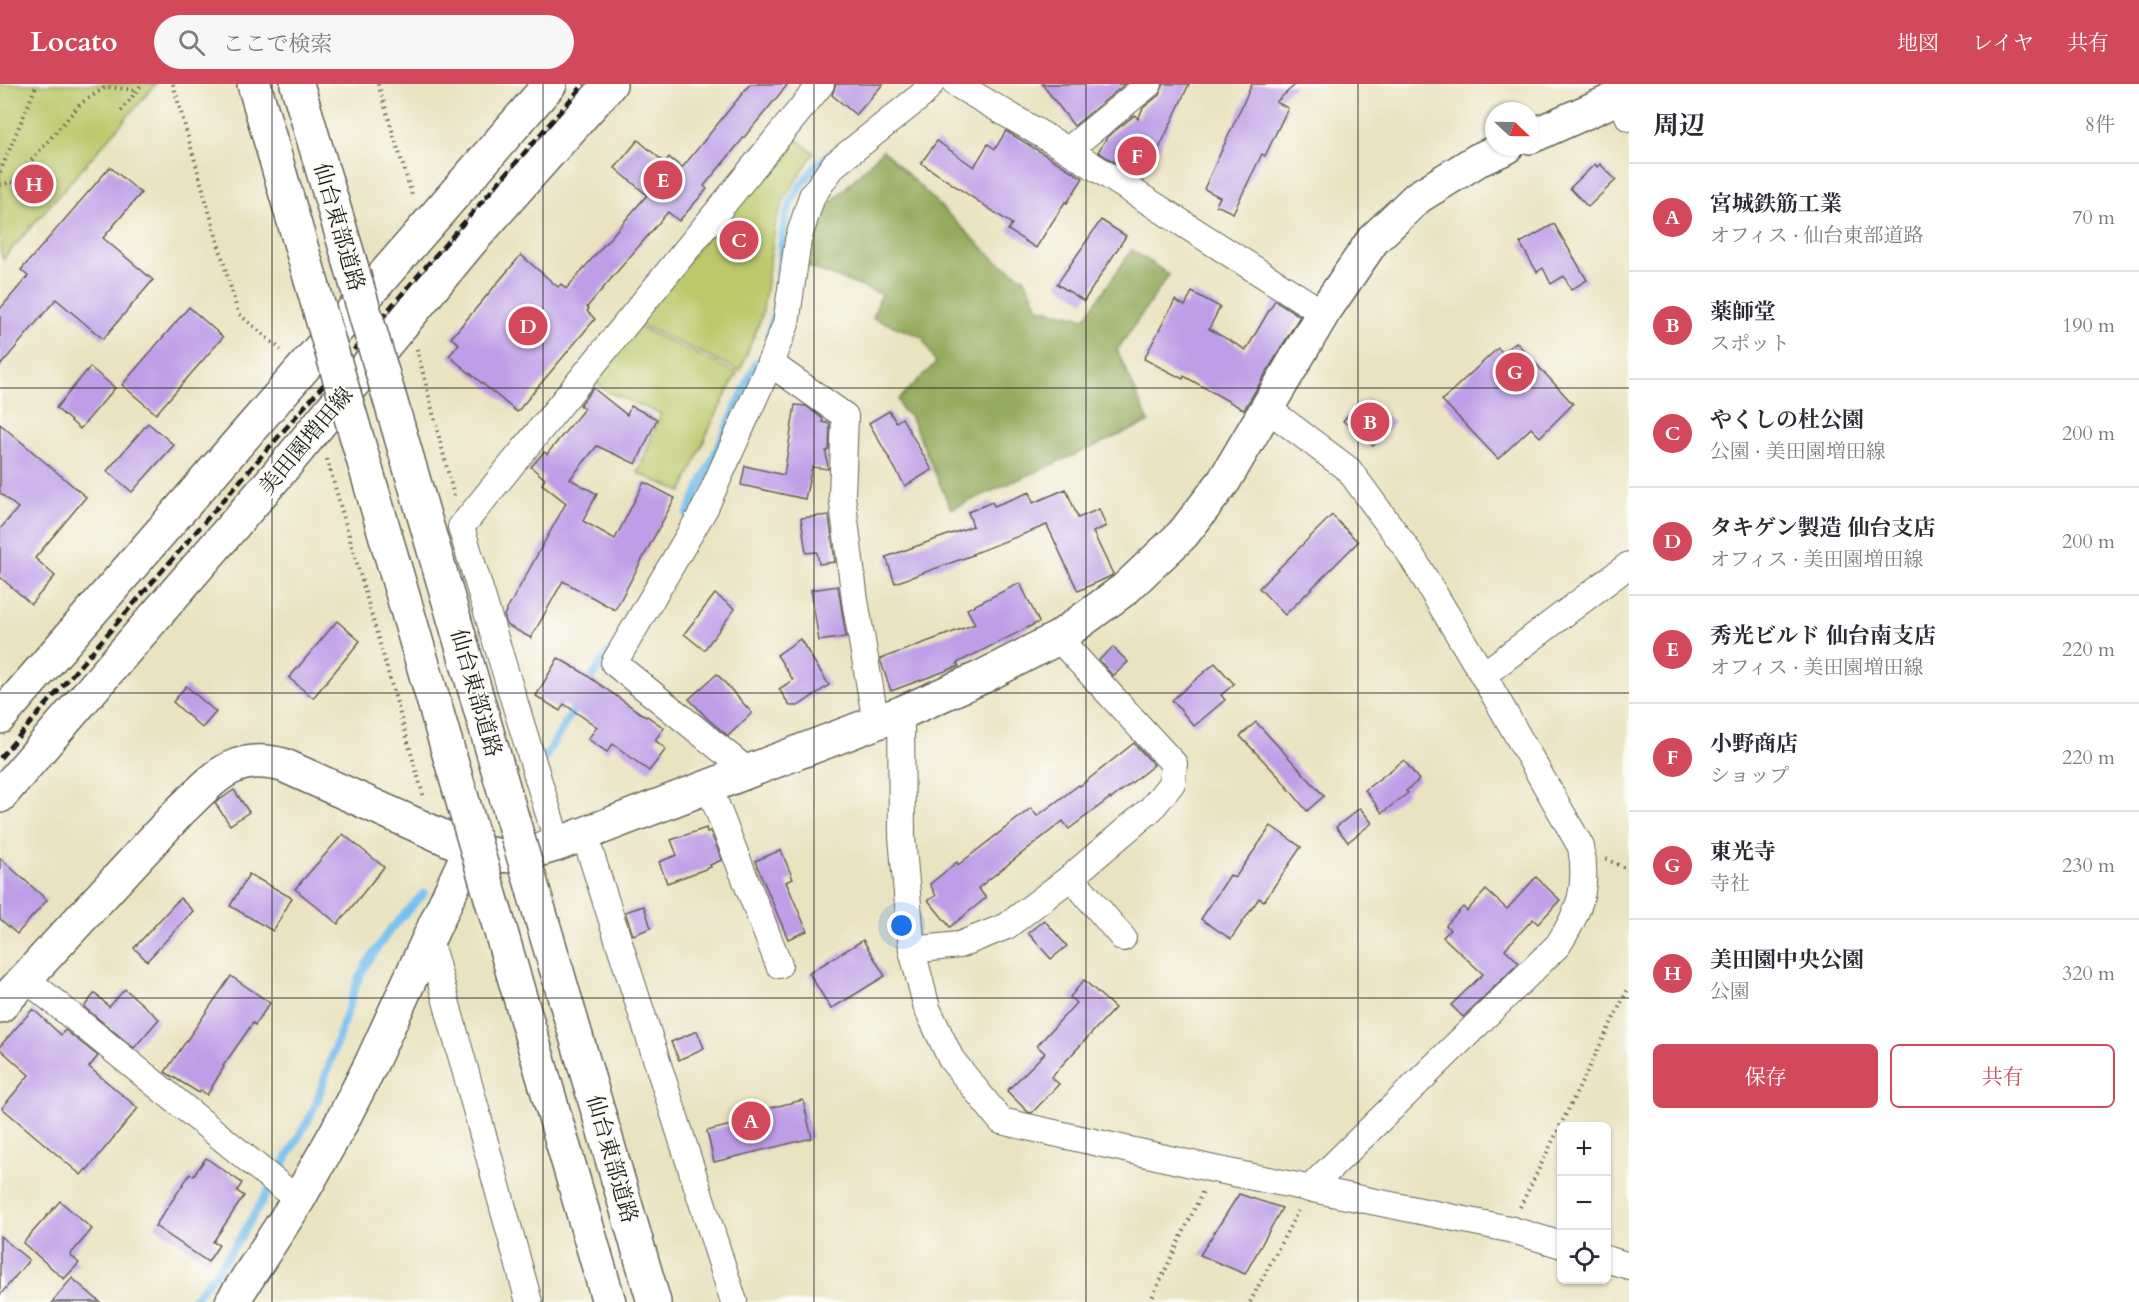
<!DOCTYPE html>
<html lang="ja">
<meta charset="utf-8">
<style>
body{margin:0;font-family:Cardo,"Noto Serif JP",serif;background:#f7f7f7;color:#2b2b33}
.controls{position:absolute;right:18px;bottom:18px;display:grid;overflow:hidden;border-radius:9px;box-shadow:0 2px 4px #0004}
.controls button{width:54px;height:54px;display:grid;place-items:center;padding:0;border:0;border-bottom:2px solid #e1e1e2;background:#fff;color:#2b2b33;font:30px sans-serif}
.compass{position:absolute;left:1485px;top:18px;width:54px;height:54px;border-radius:50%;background:#fff;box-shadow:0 2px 4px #0004;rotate:112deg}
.you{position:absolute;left:902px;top:842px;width:21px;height:21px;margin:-15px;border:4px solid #fff;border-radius:50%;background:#1a73e8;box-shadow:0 0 0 9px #1a73e833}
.badge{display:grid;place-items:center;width:39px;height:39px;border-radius:50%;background:#d1495b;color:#fff;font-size:20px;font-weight:700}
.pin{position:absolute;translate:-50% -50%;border:3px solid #fff;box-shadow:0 2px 6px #0006}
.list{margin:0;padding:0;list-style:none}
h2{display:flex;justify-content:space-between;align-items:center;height:78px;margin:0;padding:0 24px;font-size:26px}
h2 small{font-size:20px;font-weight:400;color:#7c7c81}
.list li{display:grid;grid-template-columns:39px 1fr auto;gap:18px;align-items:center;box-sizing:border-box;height:108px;padding:0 24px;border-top:2px solid #e1e1e2}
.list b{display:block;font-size:22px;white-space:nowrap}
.list p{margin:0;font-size:20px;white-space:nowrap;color:#7c7c81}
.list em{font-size:20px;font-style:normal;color:#7c7c81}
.actions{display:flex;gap:12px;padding:18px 24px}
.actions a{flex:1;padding:14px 0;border:2px solid #d1495b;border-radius:9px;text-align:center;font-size:21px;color:#d1495b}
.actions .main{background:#d1495b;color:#fff}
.icon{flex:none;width:33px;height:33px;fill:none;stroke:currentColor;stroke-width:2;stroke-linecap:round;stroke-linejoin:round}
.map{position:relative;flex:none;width:1629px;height:1218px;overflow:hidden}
header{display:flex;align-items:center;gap:36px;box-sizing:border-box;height:84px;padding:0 30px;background:#d1495b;color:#fff}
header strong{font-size:28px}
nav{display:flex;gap:33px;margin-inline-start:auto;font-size:21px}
.search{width:420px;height:54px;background:#f7f7f7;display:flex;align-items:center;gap:15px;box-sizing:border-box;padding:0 21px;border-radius:33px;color:#7c7c81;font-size:22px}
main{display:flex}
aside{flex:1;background:#fff}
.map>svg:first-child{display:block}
</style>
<header>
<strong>Locato</strong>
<div class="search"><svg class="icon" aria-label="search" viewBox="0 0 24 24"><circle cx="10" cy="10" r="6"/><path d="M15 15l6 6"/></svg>ここで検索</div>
<nav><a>地図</a><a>レイヤ</a><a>共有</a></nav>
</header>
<main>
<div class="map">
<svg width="1629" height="1218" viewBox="0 0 1629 1218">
<rect width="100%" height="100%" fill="#fdfcf7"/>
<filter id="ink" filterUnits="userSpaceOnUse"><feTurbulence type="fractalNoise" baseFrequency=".0167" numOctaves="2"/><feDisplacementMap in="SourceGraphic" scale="12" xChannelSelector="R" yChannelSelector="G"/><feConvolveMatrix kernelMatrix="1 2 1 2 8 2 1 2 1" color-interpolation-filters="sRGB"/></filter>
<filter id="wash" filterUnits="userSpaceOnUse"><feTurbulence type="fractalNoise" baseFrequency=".008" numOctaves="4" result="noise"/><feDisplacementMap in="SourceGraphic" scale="24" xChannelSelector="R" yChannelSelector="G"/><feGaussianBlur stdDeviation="1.35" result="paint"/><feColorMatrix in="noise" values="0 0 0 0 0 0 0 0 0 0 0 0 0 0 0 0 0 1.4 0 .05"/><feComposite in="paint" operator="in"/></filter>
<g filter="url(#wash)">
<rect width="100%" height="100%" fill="#eae3c1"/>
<g fill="#bcc86a" stroke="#6c7243" stroke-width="1.5">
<polygon points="0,0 156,0 3,175 0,167"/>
<polygon points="791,51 814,69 786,112 776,136 762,232 740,287 637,239"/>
<polygon points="634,241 737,289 711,341 682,408 638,389 661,330 608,308 590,294"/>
</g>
<polygon fill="#95ac5e" stroke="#58643d" stroke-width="1.5" points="883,66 996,177 1024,194 1039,224 1085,234 1132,166 1169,191 1117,266 1149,338 951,425 910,332 902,326 898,316 936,279 922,253 873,234 881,210 804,181 825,125"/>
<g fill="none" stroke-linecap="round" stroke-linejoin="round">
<g stroke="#76bfef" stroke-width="8">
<path d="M769,251C772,239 776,227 777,215C781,188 779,159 786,132C793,109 810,87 828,71"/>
<polyline points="687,431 757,278"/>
<polyline points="587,602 607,569"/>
<polyline points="544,675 578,618"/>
<path d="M190,1218C237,1171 276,1091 310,1033L317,1017L357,898L367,879L390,846L424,809"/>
</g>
</g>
<g id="blocks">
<g fill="#be9ee7">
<polygon points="750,0 788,0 704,102 707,105 679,137 668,128 587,223 589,225 587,227 595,235 517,328 449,272 459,260 451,254 521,171 558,203 561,200 566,205 647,111 615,84 638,56 665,79 669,73 682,84"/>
<polygon points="836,0 883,0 856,31 832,11"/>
<polygon points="1042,0 1125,0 1074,42"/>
<polygon points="1164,0 1189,0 1158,67 1141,95 1098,68 1107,53 1135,31 1138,35 1143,24 1159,11"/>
<polygon points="1252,0 1296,0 1276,18 1288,24 1265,72 1262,70 1233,129 1216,121 1220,113 1204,105"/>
<polygon points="1006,47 1083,94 1067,119 1065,118 1036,164 1008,146 1012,140 921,79 937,57 974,83 988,60 995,65"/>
<polygon points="1595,80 1597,83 1600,80 1616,96 1588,123 1570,104"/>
<polygon points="110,83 141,109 103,154 153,196 103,255 56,215 0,282 0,225 28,192 21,186"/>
<polygon points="1101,136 1126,152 1084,217 1057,200"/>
<polygon points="1554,140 1587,196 1571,206 1564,192 1551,200 1543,184 1537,188 1520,159"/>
<polygon points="1192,208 1220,223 1209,245 1246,266 1275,216 1300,232 1244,326 1184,292 1183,295 1144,275 1175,216 1185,222"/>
<polygon points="189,223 223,253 156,330 122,301"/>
<polygon points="1516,258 1573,320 1540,353 1531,344 1498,375 1442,316 1498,264 1503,269"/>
<polygon points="90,283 115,304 80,345 56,324"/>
<polygon points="593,304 627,331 631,322 657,335 636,380 597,362 570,395 597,410 583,437 615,455 644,398 675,414 615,526 563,497 531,554 507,541 504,531 566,419 542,400 545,395 531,383 544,368 547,370 584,325 580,321"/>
<polygon points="1367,315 1394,338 1373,362 1343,337 1358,319 1361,322"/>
<polygon points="795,321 806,322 823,335 822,338 830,340 829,366 826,367 828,385 812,383 805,415 741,401 745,382 784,391"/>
<polygon points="889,327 896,338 902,334 932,386 905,402 869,339"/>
<polygon points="148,339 174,361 132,408 107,387"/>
<polygon points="0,340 86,413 35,474 55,492 31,520 0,493 0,445 18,424 0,409"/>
<polygon points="1066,405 1078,434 1099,425 1106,442 1093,448 1113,490 1111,492 1078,507 1047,441 972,470 973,471 895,499 886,473 973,442 968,428 992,418 994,422 1030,408 1033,419"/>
<polygon points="829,431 835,478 819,480 817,468 806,469 801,434"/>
<polygon points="1332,431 1358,458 1285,531 1259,504"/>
<polygon points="1020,499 1039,538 957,579 959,582 891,607 880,575 975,540 967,525"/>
<polygon points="838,502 846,553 819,557 811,506"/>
<polygon points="715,510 735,525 704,566 684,550"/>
<polygon points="337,537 360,557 313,614 289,594"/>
<polygon points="800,555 829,601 798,622 790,622 779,605 793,596 777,571"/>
<polygon points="1113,563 1128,578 1113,592 1099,576"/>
<polygon points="558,574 582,588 646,633 647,632 664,644 655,656 666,665 649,687 613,660 607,668 588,655 597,643 564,620 560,627 536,612"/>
<polygon points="1215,579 1234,600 1221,611 1225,616 1194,642 1172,616"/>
<polygon points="717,590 752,629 728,652 708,635 689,615"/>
<polygon points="186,602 216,628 202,644 173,618"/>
<polygon points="1256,638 1324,712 1307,727 1280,694 1240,652"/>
<polygon points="1134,659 1154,681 1111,715 1110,714 1069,745 1063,737 978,804 986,814 950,843 928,816 936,812 930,800 957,778 958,781 1031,724 1037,732 1079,701 1080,702"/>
<polygon points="1404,676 1419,696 1406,707 1408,709 1382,729 1365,706"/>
<polygon points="234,706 249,728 230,741 215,719"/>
<polygon points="1360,724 1372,739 1348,758 1336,743"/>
<polygon points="1271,742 1301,763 1264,817 1259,814 1231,855 1201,835 1230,791 1235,794"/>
<polygon points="706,744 707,748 710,747 722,776 710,781 711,783 667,799 659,778 677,771 671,756"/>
<polygon points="343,750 384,783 338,840 295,805"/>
<polygon points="781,766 793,795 786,798 807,847 788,855 755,777"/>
<polygon points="0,774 47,816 17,850 0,835"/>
<polygon points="249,790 292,814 273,847 230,822"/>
<polygon points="1536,793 1560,816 1538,840 1533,835 1505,865 1519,879 1463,933 1451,921 1483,890 1443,853 1450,846 1446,841 1463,823 1467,827 1486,806 1507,825"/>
<polygon points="180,814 193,827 147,877 134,864"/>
<polygon points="644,822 651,844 633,851 625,828"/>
<polygon points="1044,836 1067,862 1051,875 1028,849"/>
<polygon points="863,856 885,892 831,925 809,889"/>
<polygon points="231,892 270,919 255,941 253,939 223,982 224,983 207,1011 201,1006 199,1009 165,988"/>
<polygon points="1084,896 1115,924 1051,993 1059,1000 1032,1029 1028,1028 1007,1007 1045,969 1037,962 1076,919 1070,913"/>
<polygon points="125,905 159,935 134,964 84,923 95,909 109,923"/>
<polygon points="33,925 61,951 65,946 98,972 89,983 138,1024 87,1086 86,1085 81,1091 2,1024 29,991 0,965 0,962"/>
<polygon points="697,947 704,964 679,976 671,958"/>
<polygon points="803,1016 812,1054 714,1078 707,1047 755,1035 753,1028"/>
<polygon points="206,1074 242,1099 237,1107 244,1112 213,1158 219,1161 208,1178 155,1142 190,1090 193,1092"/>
<polygon points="1239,1110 1282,1124 1245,1190 1200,1171"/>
<polygon points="60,1117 92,1145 70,1171 79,1179 64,1195 23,1159"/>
<polygon points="0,1152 29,1176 0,1211"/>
<polygon points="72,1194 100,1218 52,1218"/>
</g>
</g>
</g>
<g filter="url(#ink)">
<use href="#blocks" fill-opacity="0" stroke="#646256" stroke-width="1.5"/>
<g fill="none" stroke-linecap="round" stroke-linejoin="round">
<g stroke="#646256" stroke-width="28">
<g id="street">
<polyline points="956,0 1068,66 1323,229"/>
<polyline points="1620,13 1629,34"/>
<polyline points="1068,66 1149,0"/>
<polyline points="770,279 845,332 842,412 855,516 876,639"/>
<path d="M1268,325L1349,386L1409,468L1483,591L1581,763C1588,804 1580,827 1558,861L1309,1105"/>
<polyline points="1483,591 1629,481"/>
<polyline points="901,629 902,753 912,866 927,924 951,975 1001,1037 1214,1085 1509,1145 1562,1161"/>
<polyline points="749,688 614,579 705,424 770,279 786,240 798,156 812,112 834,81 922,11 931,0"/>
<polyline points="709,703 779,881"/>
<polyline points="584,749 734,1218"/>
<polyline points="558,760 461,443 821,0"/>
<polyline points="1071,793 1123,854"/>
<polyline points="429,855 529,1218"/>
<polyline points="912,866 959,861 1007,842 1071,793 1151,725 1172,699 1174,680 1058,554"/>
<polyline points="25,894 298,1116"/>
<polyline points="1606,1175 1629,1182"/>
</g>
</g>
<g stroke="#646256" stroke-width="36">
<g id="secondary">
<polyline points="1530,53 1629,9"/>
<polyline points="0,633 550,0"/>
<polyline points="0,712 277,391 471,157 610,0"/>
<path d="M0,922L180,727C214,695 232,668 283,681L470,765C510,777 519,772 558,760L901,629L982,593L1058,554L1125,505L1183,450L1224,397L1323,229L1373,156L1418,113L1478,76L1507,63"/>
<polyline points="232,1218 298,1116 338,1045 371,980 470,765"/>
</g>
</g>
<g stroke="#646256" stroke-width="36">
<g id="highway">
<polyline points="254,0 317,217"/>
<polyline points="297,0 350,178"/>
<polyline points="534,809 654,1218"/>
<polyline points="496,831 609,1218"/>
</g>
</g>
<g stroke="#646256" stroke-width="4" stroke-dasharray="1.5 4.5" stroke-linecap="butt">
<polyline points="173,0 238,229 281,266"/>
<polyline points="378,0 413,114"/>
<polyline points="121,27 142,0"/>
<polyline points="0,88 37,0"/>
<polyline points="0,101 13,98 81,19 106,3 138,6"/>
<polyline points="417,265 454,412"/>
<polyline points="327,375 424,714"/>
<polyline points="1606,775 1629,786"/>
<polyline points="1520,1123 1629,903"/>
<polyline points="1150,1218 1203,1107"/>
<polyline points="1250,1218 1298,1127"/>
</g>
<use href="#street" stroke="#fff" stroke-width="26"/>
<use href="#secondary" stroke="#fff" stroke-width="33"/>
<use href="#highway" stroke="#fff" stroke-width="33"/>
<polyline stroke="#1c1c1c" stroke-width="4.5" stroke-dasharray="9 4.5" stroke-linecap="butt" points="0,674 584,0"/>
<g stroke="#646256" stroke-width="36" stroke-linecap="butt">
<g id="highway-bridge">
<polyline points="350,178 534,809"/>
<polyline points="317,217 496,831"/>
</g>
</g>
<use href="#highway-bridge" stroke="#fff" stroke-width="33"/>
</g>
</g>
<path fill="none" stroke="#1c1c1c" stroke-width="1.5" stroke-opacity="0.55" d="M272,0V1218M543,0V1218M814,0V1218M1086,0V1218M1358,0V1218M0,304H1629M0,609H1629M0,914H1629"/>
<g text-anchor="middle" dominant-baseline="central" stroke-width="4.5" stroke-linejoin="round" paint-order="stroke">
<g font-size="22" fill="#1c1c1c" stroke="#fdfcf7">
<text transform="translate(339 143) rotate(74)">仙台東部道路</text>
<text transform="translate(306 357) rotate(-50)">美田園増田線</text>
<text transform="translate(476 609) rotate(74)">仙台東部道路</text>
<text transform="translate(612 1075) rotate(74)">仙台東部道路</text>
</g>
</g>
</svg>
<div class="controls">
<button>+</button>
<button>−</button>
<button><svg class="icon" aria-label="locate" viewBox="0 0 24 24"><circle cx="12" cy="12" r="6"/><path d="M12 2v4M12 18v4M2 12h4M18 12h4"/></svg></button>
</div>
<svg class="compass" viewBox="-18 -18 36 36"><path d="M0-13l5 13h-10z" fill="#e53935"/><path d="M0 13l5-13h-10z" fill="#7c7c81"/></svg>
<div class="you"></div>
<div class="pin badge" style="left:751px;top:1037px">A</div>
<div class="pin badge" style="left:1370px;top:338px">B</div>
<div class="pin badge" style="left:739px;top:156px">C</div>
<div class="pin badge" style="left:528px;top:242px">D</div>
<div class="pin badge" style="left:663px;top:96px">E</div>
<div class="pin badge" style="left:1137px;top:72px">F</div>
<div class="pin badge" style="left:1515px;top:288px">G</div>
<div class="pin badge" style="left:34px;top:100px">H</div>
</div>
<aside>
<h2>周辺<small>8件</small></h2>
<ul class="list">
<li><span class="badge">A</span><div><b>宮城鉄筋工業</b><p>オフィス · 仙台東部道路</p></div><em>70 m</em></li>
<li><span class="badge">B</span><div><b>薬師堂</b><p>スポット</p></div><em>190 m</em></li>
<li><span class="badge">C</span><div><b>やくしの杜公園</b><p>公園 · 美田園増田線</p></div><em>200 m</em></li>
<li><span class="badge">D</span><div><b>タキゲン製造 仙台支店</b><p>オフィス · 美田園増田線</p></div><em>200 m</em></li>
<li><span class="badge">E</span><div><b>秀光ビルド 仙台南支店</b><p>オフィス · 美田園増田線</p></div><em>220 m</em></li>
<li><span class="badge">F</span><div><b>小野商店</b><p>ショップ</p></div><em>220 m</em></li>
<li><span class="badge">G</span><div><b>東光寺</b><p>寺社</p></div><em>230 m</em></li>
<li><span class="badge">H</span><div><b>美田園中央公園</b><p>公園</p></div><em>320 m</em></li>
</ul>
<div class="actions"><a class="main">保存</a><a>共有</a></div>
</aside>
</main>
